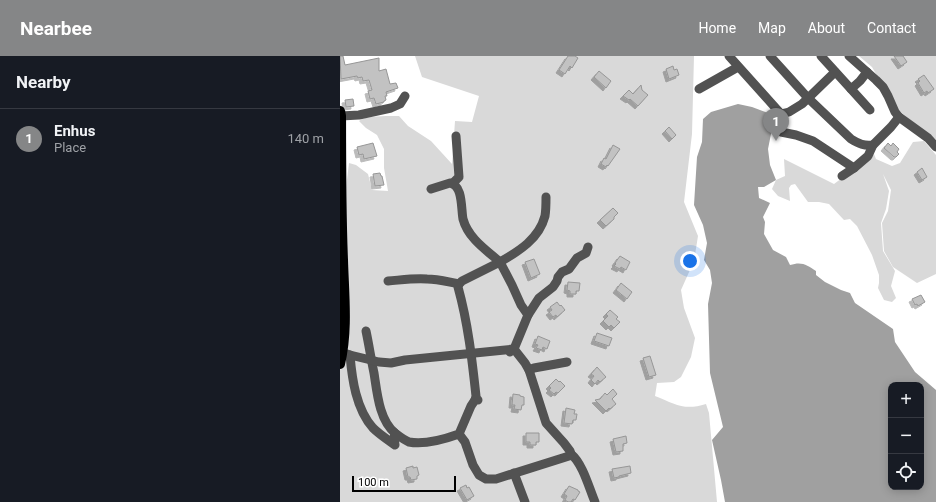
<!DOCTYPE html>
<meta charset="utf-8">
<style>
body{margin:0;font-family:Roboto,sans-serif;background:#242831;color:#f1f3f6}
.controls{position:absolute;right:12px;bottom:12px;display:grid;overflow:hidden;border-radius:8px;box-shadow:0 2px 10px #0003}
.controls button{width:36px;height:36px;display:grid;place-items:center;padding:0;border:0;border-bottom:1px solid #363941;background:#171b24;color:#f1f3f6;font:20px sans-serif}
.scale{position:absolute;left:12px;bottom:10px;width:104px;box-sizing:border-box;padding-left:4px;border:2px solid #000;border-top:0;font-size:11px;line-height:14px;white-space:nowrap;color:#000;-webkit-text-stroke:3px #fff;paint-order:stroke}
.you{position:absolute;left:350px;top:205px;width:14px;height:14px;margin:-10px;border:3px solid #fff;border-radius:50%;background:#1a73e8;box-shadow:0 0 0 6px #1a73e833}
.badge{display:grid;place-items:center;width:26px;height:26px;border-radius:50%;background:#858687;color:#fff;font-size:13px;font-weight:700}
.pin{position:absolute;translate:-50% -33px;filter:drop-shadow(0 1px 2px #0008)}
.pin::after{content:'';position:absolute;top:21px;width:14px;height:12px;background:inherit;clip-path:polygon(0 0,100% 0,50% 100%)}
.list{margin:0;padding:0;list-style:none}
h2{display:flex;justify-content:space-between;align-items:center;height:52px;margin:0;padding:0 16px;font-size:17px}
h2 small{font-size:13px;font-weight:400;color:#9ea1a6}
.list li{display:grid;grid-template-columns:26px 1fr auto;gap:12px;align-items:center;box-sizing:border-box;height:60px;padding:0 16px;border-top:1px solid #363941}
.list b{display:block;font-size:15px;white-space:nowrap}
.list p{margin:0;font-size:13px;white-space:nowrap;color:#9ea1a6}
.list em{font-size:13px;font-style:normal;color:#9ea1a6}
.icon{flex:none;width:22px;height:22px;fill:none;stroke:currentColor;stroke-width:2;stroke-linecap:round;stroke-linejoin:round}
.map{position:relative;flex:none;width:596px;height:446px;overflow:hidden}
header{display:flex;align-items:center;gap:24px;box-sizing:border-box;height:56px;padding:0 20px;background:#858687;color:#fff}
header strong{font-size:19px}
nav{display:flex;gap:22px;margin-inline-start:auto;font-size:14px}
main{display:flex}
aside{flex:1;background:#171b24}
.map>svg:first-child{display:block}
</style>
<header>
<strong>Nearbee</strong>
<nav><a>Home</a><a>Map</a><a>About</a><a>Contact</a></nav>
</header>
<main>
<aside>
<h2>Nearby<small></small></h2>
<ul class="list">
<li><span class="badge">1</span><div><b>Enhus</b><p>Place</p></div><em>140 m</em></li>
</ul>
</aside>
<div class="map">
<svg width="596" height="446" viewBox="0 0 596 446">
<defs>
<filter id="shadow"><feDropShadow dx="-3" dy="3" stdDeviation="0" flood-color="#0004"/></filter>
</defs>
<rect width="100%" height="100%" fill="#fff"/>
<g fill="#d9d9d9">
<path d="M75,0H354L352,78L344,146L358,180L354,205L341,234L344,252L355,282L351,301L341,321L334,326L317,327L315,340C335,348 344,355 366,348L369,357L377,446H0V225L7,189L6,132L9,107L16,109L28,118L32,134L48,135L44,112V93L37,79L26,72L19,65C26,59 50,60 59,60L68,70L91,85L112,108L115,65L132,66L139,40L82,21Z"/>
<polygon points="519,0 596,0 596,88 583,75 555,51 532,11"/>
<polygon points="584,85 596,99 596,218 577,227 553,211 544,195 542,167 548,155 551,134 543,118 549,135 546,153 541,167 543,195 555,215 551,230 556,242 552,246 544,244 538,232 539,227 539,219 532,199 517,170 510,163 504,164 489,148 479,146 468,146 455,128 451,129 449,132 450,145 438,140 432,133 436,124 445,120 444,103 494,128 534,98 536,103 552,110 560,107 573,86"/>
</g>
<path fill="#a0a0a0" fill-rule="evenodd" d="M398,48L412,51L428,57L433,68L428,93L430,109L436,124L424,131H418L419,142L430,147L423,161L425,166L424,178L433,194L446,201L450,209C462,205 467,209 476,215V219L485,226L501,234L510,237L515,247L553,273L555,286L575,316L596,334V446H385L381,424L372,384L383,371L370,317L368,248L372,227L370,214L364,204L367,187L363,169L354,149L357,101L362,86L363,63L371,56ZM551,329H581V431H551Z"/>
<g fill="#c2c2c2" stroke="#969696" filter="url(#shadow)">
<polygon points="0,0 3,0 5,9 39,2 39,15 46,13 50,28 56,27 58,32 46,36 47,40 45,40 46,44 44,45 44,46 36,48 34,42 30,43 28,35 32,34 29,24 23,25 22,21 18,22 17,20 1,23"/>
<polygon points="228,0 235,0 238,2 232,12 230,10 225,18 219,14"/>
<polygon points="554,0 563,0 567,6 561,10"/>
<polygon points="333,10 334,14 337,13 339,19 329,23 326,13"/>
<polygon points="259,15 271,25 266,32 254,21"/>
<polygon points="584,19 594,33 588,37 587,35 584,37 578,27 580,25 578,23"/>
<polygon points="301,29 302,34 308,39 298,50 290,43 289,44 283,40 289,34 293,38"/>
<polygon points="13,43 14,50 6,51 5,44"/>
<polygon points="329,71 336,79 332,83 325,75"/>
<polygon points="33,87 37,100 24,103 23,98 19,99 17,91"/>
<polygon points="548,87 551,90 553,87 559,93 557,96 559,98 556,101 554,101 544,92"/>
<polygon points="273,89 280,93 268,110 267,109 266,111 261,108 264,102 266,103"/>
<polygon points="582,112 587,121 582,124 577,116"/>
<polygon points="40,117 41,120 42,120 44,129 35,130 33,118"/>
<polygon points="273,152 278,157 274,161 274,163 266,170 260,164"/>
<polygon points="280,200 290,206 286,214 281,211 280,213 274,210 276,208 275,207"/>
<polygon points="194,203 200,218 191,222 185,206"/>
<polygon points="228,226 240,227 239,235 236,235 236,238 230,238 230,235 227,234"/>
<polygon points="281,227 292,236 287,243 276,234"/>
<polygon points="581,239 585,246 578,250 577,248 575,249 572,243"/>
<polygon points="217,246 220,250 221,249 225,254 217,261 216,259 213,261 209,256 212,254 210,251"/>
<polygon points="270,254 278,261 276,263 280,266 274,272 271,269 269,271 263,265 268,260 266,258"/>
<polygon points="257,277 272,282 269,290 254,285"/>
<polygon points="198,280 210,285 207,293 203,291 202,294 196,292 198,289 195,288"/>
<polygon points="310,300 316,319 309,321 303,302"/>
<polygon points="257,311 266,321 260,326 258,324 255,328 251,324 254,320 251,318"/>
<polygon points="216,323 219,326 220,325 225,330 218,337 216,336 214,338 209,334 211,332 209,330"/>
<polygon points="273,333 277,338 272,343 276,348 270,353 269,352 266,355 255,344 260,343 265,337 267,339"/>
<polygon points="173,338 180,339 180,340 184,341 184,349 182,349 181,354 174,353 175,349 172,349"/>
<polygon points="226,352 235,354 234,358 237,358 236,364 233,364 232,368 224,367"/>
<polygon points="186,377 199,377 199,386 196,386 196,389 190,389 190,386 186,386"/>
<polygon points="286,380 287,387 283,388 283,395 276,396 273,383"/>
<polygon points="73,410 73,412 77,411 79,419 77,420 77,423 71,424 70,421 68,421 66,412"/>
<polygon points="290,410 291,417 279,420 279,421 274,422 272,413"/>
<polygon points="126,429 127,432 129,431 134,440 127,444 120,432"/>
<polygon points="229,430 238,434 238,435 240,436 235,444 233,443 231,446 228,446 225,444 227,440 224,438"/>
</g>
<g fill="none" stroke-linecap="round" stroke-linejoin="round">
<g stroke="#dbdbdb" stroke-width="11">
<path id="major" d="M0,55L1,60C1,108 1,156 3,204C4,239 8,274 0,308"/>
</g>
<g stroke="#525252" stroke-width="9">
<polyline points="389,0 441,58 441,76 456,79 473,85 514,112"/>
<path d="M430,0L468,42L511,83C519,88 524,90 533,89"/>
<polyline points="481,0 511,33 520,25 527,16"/>
<polyline points="509,0 536,24 543,31 548,40 555,56 559,61 588,82 596,91"/>
<polyline points="359,33 398,11"/>
<polyline points="511,33 530,54"/>
<polyline points="441,58 449,56 462,48 495,16"/>
<polyline points="1,60 19,59 51,52 60,48 65,40"/>
<polyline points="502,120 514,112 528,100 533,89 551,71 559,61"/>
<polyline points="113,127 119,121 116,80"/>
<path d="M91,133L110,127C123,129 121,153 123,163C128,182 146,194 160,206L122,225L119,228L118,231C128,267 132,303 136,340L135,344"/>
<path d="M48,225C61,224 74,222 87,223C98,223 108,226 119,228"/>
<polyline points="188,259 199,242 213,231 217,225 218,221 222,216 229,213 237,202 246,197 248,191"/>
<path d="M26,275C29,289 31,303 34,317C37,336 39,364 55,377"/>
<path d="M170,296L174,293L188,259L181,249L172,229L160,206C179,195 199,183 205,160C206,154 206,148 206,141"/>
<path d="M4,297L10,299C12,323 16,353 33,372C39,378 48,384 55,389L54,382L55,377C59,380 64,384 69,386C84,389 105,383 119,378L131,350L135,344H138"/>
<polyline points="10,299 39,306 51,307 65,304 174,293 185,307 189,314 206,367 224,387 230,395 231,398 229,400 156,423 146,423 139,419 133,409 125,386 119,378"/>
<polyline points="189,314 194,312 227,306"/>
<path d="M231,398C243,408 249,432 255,446"/>
<polyline points="174,417 185,446"/>
</g>
<use href="#major" stroke="#000" stroke-width="10"/>
</g>
</svg>
<div class="controls">
<button>+</button>
<button>−</button>
<button><svg class="icon" aria-label="locate" viewBox="0 0 24 24"><circle cx="12" cy="12" r="6"/><path d="M12 2v4M12 18v4M2 12h4M18 12h4"/></svg></button>
</div>
<div class="scale">100 m</div>
<div class="you"></div>
<div class="pin badge" style="left:436px;top:85px">1</div>
</div>
</main>
